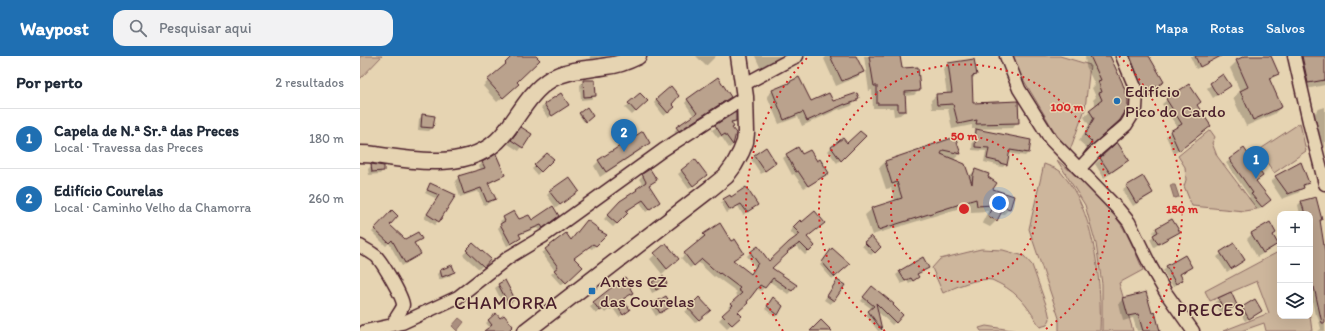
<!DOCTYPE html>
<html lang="pt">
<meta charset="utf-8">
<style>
body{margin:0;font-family:Itim,sans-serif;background:#f2f2f3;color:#1f2937}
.controls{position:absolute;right:12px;bottom:12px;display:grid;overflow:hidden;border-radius:8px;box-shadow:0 4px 16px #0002}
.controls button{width:36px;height:36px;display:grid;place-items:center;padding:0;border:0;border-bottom:1px solid #e0e1e3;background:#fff;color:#1f2937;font:20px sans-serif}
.you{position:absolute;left:639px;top:147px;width:14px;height:14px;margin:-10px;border:3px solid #fff;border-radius:50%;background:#1a73e8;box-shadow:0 0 0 6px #1a73e833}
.badge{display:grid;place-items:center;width:26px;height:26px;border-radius:50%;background:#1f6fb2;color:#fff;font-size:13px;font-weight:700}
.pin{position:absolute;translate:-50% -33px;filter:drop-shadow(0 1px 2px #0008)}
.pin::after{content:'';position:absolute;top:21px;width:14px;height:12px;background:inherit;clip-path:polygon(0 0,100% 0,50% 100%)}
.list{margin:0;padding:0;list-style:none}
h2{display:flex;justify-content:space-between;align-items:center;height:52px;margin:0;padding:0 16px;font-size:17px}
h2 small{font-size:13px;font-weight:400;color:#747a83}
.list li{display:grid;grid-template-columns:26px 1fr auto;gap:12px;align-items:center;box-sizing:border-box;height:60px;padding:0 16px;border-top:1px solid #e0e1e3}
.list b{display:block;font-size:15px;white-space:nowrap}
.list p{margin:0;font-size:13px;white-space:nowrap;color:#747a83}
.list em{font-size:13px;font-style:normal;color:#747a83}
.icon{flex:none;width:22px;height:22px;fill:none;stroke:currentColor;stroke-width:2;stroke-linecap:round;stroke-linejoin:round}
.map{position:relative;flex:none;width:965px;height:275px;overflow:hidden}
header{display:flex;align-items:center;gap:24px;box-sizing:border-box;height:56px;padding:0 20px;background:#1f6fb2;color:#fff}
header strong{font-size:19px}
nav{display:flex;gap:22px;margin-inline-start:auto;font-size:14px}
.search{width:280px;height:36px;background:#f2f2f3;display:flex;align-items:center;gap:10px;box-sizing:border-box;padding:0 14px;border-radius:12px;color:#747a83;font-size:15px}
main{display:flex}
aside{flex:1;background:#fff}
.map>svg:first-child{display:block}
</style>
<header>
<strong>Waypost</strong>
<div class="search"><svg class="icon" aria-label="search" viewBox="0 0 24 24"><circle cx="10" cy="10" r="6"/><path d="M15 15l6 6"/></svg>Pesquisar aqui</div>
<nav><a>Mapa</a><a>Rotas</a><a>Salvos</a></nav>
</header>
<main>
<aside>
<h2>Por perto<small>2 resultados</small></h2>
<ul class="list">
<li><span class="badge">1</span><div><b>Capela de N.ª Sr.ª das Preces</b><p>Local · Travessa das Preces</p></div><em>180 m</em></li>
<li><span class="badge">2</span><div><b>Edifício Courelas</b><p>Local · Caminho Velho da Chamorra</p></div><em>260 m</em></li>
</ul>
</aside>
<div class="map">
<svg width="965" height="275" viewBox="0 0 965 275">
<rect width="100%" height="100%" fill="#e6d4b2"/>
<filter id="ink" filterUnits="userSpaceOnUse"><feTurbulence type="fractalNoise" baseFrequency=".025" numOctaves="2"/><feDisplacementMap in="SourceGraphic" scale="8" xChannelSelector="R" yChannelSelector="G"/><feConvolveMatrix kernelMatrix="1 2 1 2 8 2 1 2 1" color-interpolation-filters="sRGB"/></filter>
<g filter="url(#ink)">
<g fill="#cdb69c" stroke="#8c6a64">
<polygon points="0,0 22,0 0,23"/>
<polygon points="651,0 700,0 730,9 725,53 710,94 699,83 657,13"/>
<polygon points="940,67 946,95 914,117 899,94"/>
<polygon points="850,74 855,81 852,87 857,100 897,153 884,155 832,150 824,130 826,124 825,111 818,100"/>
<path d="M697,104C720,123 743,143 760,167C770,182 776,198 783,214L759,227L773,275H742V228L736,188L725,149Z"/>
<path d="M684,108C689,110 696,112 700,115C703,118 705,122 708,125C735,162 742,229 740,275H699V262L669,173Z"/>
<path d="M621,193L643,194L664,200L672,209L688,254L690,263L687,269L680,271C670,254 659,237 640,228C638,227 634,225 632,224C618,221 595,231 583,237L572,212L580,203Z"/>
<polygon points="920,195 920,260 950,260 952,275 906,275 904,267 881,275 863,275 909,257 897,225 850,245 845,235"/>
<polygon points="626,270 658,275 621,275 619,272"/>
</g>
<g fill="#aa8f7f" stroke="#84625d">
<polygon points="810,129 815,129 819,141 814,142"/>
<polygon points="99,262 104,266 97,275 92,270"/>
</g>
<g fill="#0003">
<polygon points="154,0 174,0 156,26 153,33 137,46 123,30"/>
<polygon points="230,0 247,0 231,3"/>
<polygon points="336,0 356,0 346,10"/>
<polygon points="395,0 426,0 401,13"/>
<polygon points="467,0 495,0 503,16 497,21 476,30 464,3"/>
<polygon points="504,0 539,0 541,13 559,34 554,39 544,40 545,55 540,59 534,60 533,52 513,52 512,34 509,35"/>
<polygon points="725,0 748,0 753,70 723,97 727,92 719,85 729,69 724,61 736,50 733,44 736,41 732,32 735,29 726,10"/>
<polygon points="765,0 788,0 803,26 792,34 793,37 790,40 782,44"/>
<polygon points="830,0 857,0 858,1 854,4 836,13"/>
<polygon points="887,0 910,0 918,17 909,25 921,51 914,58 886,70 873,42 880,35 870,12 877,5"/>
<polygon points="933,0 965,0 965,29 941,34"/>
<polygon points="588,8 616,19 612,23 612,48 658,66 653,72 612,73 612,69 592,73 588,53 572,53 571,44 577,39 587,38 583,13"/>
<polygon points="863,20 866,33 853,42 847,32"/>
<polygon points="224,25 235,40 231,43 221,44 220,29"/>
<polygon points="413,34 450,47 472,46 496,43 496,45 491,50 480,54 479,53 442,70 438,61 419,68 407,40"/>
<polygon points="280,38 287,45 272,59 265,52"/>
<polygon points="370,41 315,77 314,75 334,60 325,47 328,43"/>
<polygon points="297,43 311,47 310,55 304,60 294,47"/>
<polygon points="807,44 850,70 814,98 806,80 810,76 818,72 802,48"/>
<polygon points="185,49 207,49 188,62 181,52"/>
<polygon points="965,51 965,93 952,60 959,53"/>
<polygon points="220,57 230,62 224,66 219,59"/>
<polygon points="375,58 375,65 372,68 371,72 375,77 373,89 369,92 361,80 358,82 352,74"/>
<polygon points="63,59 72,72 69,75 58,74 59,63"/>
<polygon points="616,74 668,97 665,100 648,97 646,108 643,111 637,110 637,109 624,106 626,95 612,94 613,78"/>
<polygon points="157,76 171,78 159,95 148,88"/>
<polygon points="504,80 477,107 468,95 472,91 486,88"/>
<polygon points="595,82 600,98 593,104 608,121 616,114 632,134 653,141 649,153 643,159 639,158 637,164 630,171 622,167 628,155 611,156 610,149 512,179 505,159 512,153 535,145 531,132 526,133 519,112 525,106"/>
<polygon points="289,87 284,92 240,121 234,110 239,105"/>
<polygon points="757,88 768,104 763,109 744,122 735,108"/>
<polygon points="437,92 442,100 464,120 444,132 434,118 432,119 423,102"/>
<polygon points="883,94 895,125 906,147 898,154 888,142 890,141 866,107"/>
<polygon points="187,98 192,103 177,119 172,113"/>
<polygon points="135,100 144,118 140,122 128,128 134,143 131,146 124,149 118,135 100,141 95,125 99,121 121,114 119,110 122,107"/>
<polygon points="395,100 415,107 401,118 391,103"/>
<polygon points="335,104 342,122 329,133 318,118"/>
<polygon points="12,109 23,114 20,118 9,119 8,113"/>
<polygon points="283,119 295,124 288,130 299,146 286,156 280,146 265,156 266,158 253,171 244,163 260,146 283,129 279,123"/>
<polygon points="916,121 948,127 938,137 922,143 911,126"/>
<polygon points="70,129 94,139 75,169 64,162 77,143 65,137"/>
<polygon points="767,131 792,137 789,140 773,150 763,134"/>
<polygon points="190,136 214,138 196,152 187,139"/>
<polygon points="371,142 396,149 383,159 378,150 367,157 361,147 364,144"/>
<polygon points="942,145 961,164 959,166 965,197 965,275 958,275 961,273 957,258 955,259 950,235 950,158 940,158 938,149"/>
<polygon points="32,156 28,169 45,185 61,183 54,188 60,198 56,201 42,210 29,187 26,190 12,176"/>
<polygon points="154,156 159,165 171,166 195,163 179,174 177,172 159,179 160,182 157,185 147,190 138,172 142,168 140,165"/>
<polygon points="812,164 818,176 815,179 794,191 790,183 795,179 793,176 796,173"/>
<polygon points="440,165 446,182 454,190 445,199 436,190 426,197 411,212 432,234 428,238 409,225 401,235 396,232 377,256 380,260 367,272 359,264 370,253 368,251 379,241 375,238 377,236 355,220 354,221 338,206 330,212 321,202 341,184 340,183 344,179 359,169 371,186 383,197 372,205 390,219 395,211 387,200 391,196 409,206 436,182 430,175"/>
<polygon points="237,175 245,179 232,193 228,191 213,202 218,215 201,229 191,218 195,215 182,197 206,179 211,185"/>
<polygon points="892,178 912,180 917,188 911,193 897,201 887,183"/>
<polygon points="511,181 520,191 511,199 502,190"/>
<polygon points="113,188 129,203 119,213 103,199"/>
<polygon points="306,189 318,203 302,218 290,203"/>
<polygon points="873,189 883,204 867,216 857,201"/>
<polygon points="470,197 488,208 472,223 460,209"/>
<polygon points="831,210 819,219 822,224 813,231 803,215 807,211"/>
<polygon points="567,211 557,219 558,221 549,228 547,225 541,228 536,219 540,216"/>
<polygon points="80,215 93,216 90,220 79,224 77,218"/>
<polygon points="264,222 272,237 263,244 265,257 259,261 252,251 245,257 242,253 236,258 230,251"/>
<polygon points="302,222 306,228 302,232 292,237 289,231 292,227"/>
<polygon points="144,225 154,243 144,250 135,232"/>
<polygon points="477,225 474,244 470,248 464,244"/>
<polygon points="509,235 532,249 542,259 532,269 516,254 521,273 520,275 518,275 506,259 512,253 501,245"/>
<polygon points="306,242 311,250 296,260 291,252 295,248"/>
<polygon points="339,243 349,254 335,267 325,256"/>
<polygon points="764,243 791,258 799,275 777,275 773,262 763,265 759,248"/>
<polygon points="859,243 876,249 872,253 861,258 855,247"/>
<polygon points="411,245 418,259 415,261 405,253"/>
<polygon points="883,252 901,255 885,265 879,255"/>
<polygon points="136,258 147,275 126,275 130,272 126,267"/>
</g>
<g fill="#baa28d" stroke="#4a1f2b">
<polygon points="152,0 176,0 180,4 157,26 159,28 143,42 127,24 146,8 145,7"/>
<polygon points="470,0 496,0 504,16 482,25"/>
<polygon points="509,0 540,0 542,12 558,11 560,35 545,36 546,55 538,55 538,48 517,48 517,30 514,30"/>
<polygon points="730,0 750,0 762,26 768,43 768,51 760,64 723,98 732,86 725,79 734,62 729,54 742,44 739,37 742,36 738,25 741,24"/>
<polygon points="770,0 789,0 804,26 792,33 795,37 786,42"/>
<polygon points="835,0 861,0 840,11"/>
<polygon points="885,0 911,0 919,18 909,22 922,51 893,64 880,35 888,31 876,4"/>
<polygon points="942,0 965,0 965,24 948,27"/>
<polygon points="614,3 617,19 612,20 613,47 658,45 659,67 616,68 617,64 598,68 593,48 577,49 576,38 592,37 588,7"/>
<polygon points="863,18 871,30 857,39 850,27"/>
<polygon points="358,21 371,41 319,75 316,71 337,57 327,43"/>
<polygon points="439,21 451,45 469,37 473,45 497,37 499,42 497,43 497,45 485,49 485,48 447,65 443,56 424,64 412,34 429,27 429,26"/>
<polygon points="223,24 235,24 236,40 224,41"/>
<polygon points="829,28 841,46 837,49 851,70 819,95 810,75 822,68 806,43"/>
<polygon points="311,30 319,40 312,48 315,51 308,57 296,43"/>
<polygon points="201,37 209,49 192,60 184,48"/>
<polygon points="280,37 288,45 276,56 268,47"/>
<polygon points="227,51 233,60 226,66 219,57"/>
<polygon points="376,56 376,65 371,66 374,71 372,72 376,77 373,89 365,78 362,80 355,69"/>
<polygon points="62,58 75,60 73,72 61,71"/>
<polygon points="161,71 172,78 163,92 151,84"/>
<polygon points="616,73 671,84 669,97 650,94 647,109 640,107 640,106 627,103 629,92 615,91"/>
<polygon points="283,75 290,87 246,116 238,104"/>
<polygon points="500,75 506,80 481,105 471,91 483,82 487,87"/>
<polygon points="595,81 601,98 583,94 581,98 605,108 612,128 613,119 615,113 629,118 628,121 637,127 633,133 654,140 650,153 644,151 637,165 628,160 633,149 617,150 616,143 518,174 511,152 542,142 537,126 532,128 525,105"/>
<polygon points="757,86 769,104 750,117 740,102"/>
<polygon points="406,91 416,107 405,115 394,99"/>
<polygon points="438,91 442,98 450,94 457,105 460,103 469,117 448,130 438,115 436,116 426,98"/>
<polygon points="884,92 903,120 896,125 911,144 902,151 891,138 893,137 869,103"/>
<polygon points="187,97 194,103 181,116 174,109"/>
<polygon points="136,98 145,119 128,127 136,143 127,146 121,132 104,138 98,120 125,112 122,106"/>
<polygon points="335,103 347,119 333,130 321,114"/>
<polygon points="941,106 949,127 943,129 944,132 928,138 915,120"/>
<polygon points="11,108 24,110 24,115 12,116"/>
<polygon points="290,113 297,124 289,129 300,146 290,153 283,144 266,155 268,157 257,168 247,159 260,145 277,134 276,133 286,126 282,118"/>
<polygon points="783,120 793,137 776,147 766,130"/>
<polygon points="209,121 219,135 200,149 189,135"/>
<polygon points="70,127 96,139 79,166 67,158 79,139 67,134"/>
<polygon points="386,131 398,149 387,156 381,148 370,154 363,143 370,139 371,141"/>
<polygon points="956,141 962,164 960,164 965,196 965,267 962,267 954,231 950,232 950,199 951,198 950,190 950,158 945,158 941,145"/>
<polygon points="193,150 199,160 183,172 181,169 159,178 161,182 151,188 140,168 145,165 143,161 154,155 159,163 169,159 172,164"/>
<polygon points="32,154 38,160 30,169 45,183 58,176 62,183 54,187 61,198 45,207 32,184 29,187 14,173"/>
<polygon points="455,155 465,167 447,181 455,190 449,196 440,187 427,196 428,197 412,212 437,229 432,235 413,222 405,232 400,229 387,246 388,247 378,256 382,260 372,269 362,259 373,249 371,247 382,237 378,234 380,232 360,217 359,218 342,203 334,210 324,197 345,180 343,178 360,167 371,185 375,183 384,197 373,204 391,218 398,207 390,196 398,190 409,205 429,186 440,178 433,171 440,164 442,166"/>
<polygon points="812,163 820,176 798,188 793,179 798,176 796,172"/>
<polygon points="227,164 239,173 238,174 247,179 236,190 233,188 214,202 223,211 206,227 194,214 198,211 185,193 206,177 211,184"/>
<polygon points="910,166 916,177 913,179 918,188 903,197 891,177"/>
<polygon points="511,180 521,191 515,197 504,186"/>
<polygon points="113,187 131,203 124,211 106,194"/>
<polygon points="306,187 319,203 307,213 294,197"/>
<polygon points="874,187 885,204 871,213 860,196"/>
<polygon points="472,192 490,208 475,221 462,206"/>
<polygon points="825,199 832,211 820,218 823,224 816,228 806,210"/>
<polygon points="563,201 569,212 557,218 559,221 553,225 551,222 545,225 539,215"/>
<polygon points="92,209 95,216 82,221 80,214"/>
<polygon points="303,220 307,228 296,234 292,226"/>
<polygon points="265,221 271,231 270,232 273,237 263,243 270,254 263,259 256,248 249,254 246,251 240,255 233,246"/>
<polygon points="145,224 155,243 148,247 138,228"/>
<polygon points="477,224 485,229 474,245 467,240"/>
<polygon points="512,230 534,248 533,249 543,259 536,267 516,247 522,274 508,255 514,250 503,241"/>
<polygon points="786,236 792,257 795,256 800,275 783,275 778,258 768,260 763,242"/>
<polygon points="871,236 877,249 865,256 858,242"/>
<polygon points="306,240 312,250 300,257 294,247"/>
<polygon points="339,241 351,254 339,264 328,252"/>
<polygon points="413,241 423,250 418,259 407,250"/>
<polygon points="895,243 902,255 889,263 882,251"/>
<polygon points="136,257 140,262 144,259 153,270 148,275 124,275 132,269 128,264"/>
<polygon points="461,264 472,275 450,275"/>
</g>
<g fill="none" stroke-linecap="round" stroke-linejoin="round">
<g stroke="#4a1f2b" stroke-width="15">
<g id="minor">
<polyline points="646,0 659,33 691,84 759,154 769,166 791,211 806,237 833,275"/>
<polyline points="934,0 950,70 965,128"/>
<polyline points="383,29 437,0"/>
<polyline points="719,113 737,94 766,69 776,53 777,36 762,0"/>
<path d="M0,190C5,193 11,196 16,200C22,206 43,241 43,249C43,253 35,262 33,268"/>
<polyline points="5,275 42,267 98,241 149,201 184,180 303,94 385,41"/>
</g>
</g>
<g stroke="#4a1f2b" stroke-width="19">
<g id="major">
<path d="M0,98C5,98 10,98 15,99C55,105 112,115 142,80C158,62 169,36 191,23C208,13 228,14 247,10C258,9 268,5 278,0"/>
<polyline points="166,275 350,133 366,120 374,109 381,96 385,86 386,77 385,41 379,0"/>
</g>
</g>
<use href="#minor" stroke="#e6d4b2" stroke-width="12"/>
<use href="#major" stroke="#e6d4b2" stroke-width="16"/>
</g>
</g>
<g fill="none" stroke="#d62828" stroke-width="2" stroke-dasharray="2 4">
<circle cx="604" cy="153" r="73"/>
<path d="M525 275A145 145 0 1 1 683 275"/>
<path d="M423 275A218 218 0 0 1 449 0M759 0A218 218 0 0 1 785 275"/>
</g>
<g fill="#1f6fb2" stroke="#e6d4b2" stroke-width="1.5">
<circle cx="757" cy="45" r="4"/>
<rect x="228" y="231" width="8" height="8" rx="2"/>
</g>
<g text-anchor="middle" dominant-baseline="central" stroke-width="3" stroke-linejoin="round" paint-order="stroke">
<g font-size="17" fill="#4a1f2b" stroke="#e6d4b2" text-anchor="start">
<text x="765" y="35">Edifício<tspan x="765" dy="20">Pico do Cardo</tspan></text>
<text x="240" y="225">Antes CZ<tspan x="240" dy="20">das Courelas</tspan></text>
</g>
<g font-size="18" letter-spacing="1" fill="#4a1f2b" stroke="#e6d4b2">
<text x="146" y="247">CHAMORRA</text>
<text x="851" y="254">PRECES</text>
</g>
</g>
<circle cx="604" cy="153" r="6" fill="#d62828" stroke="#e6d4b2" stroke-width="2"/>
<g font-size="12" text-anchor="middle" font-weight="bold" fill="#d62828" stroke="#e6d4b2" stroke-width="3" stroke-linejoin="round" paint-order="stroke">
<text x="707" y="55">100 m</text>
<text x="604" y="84">50 m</text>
<text x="822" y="157">150 m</text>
</g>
</svg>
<div class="controls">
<button>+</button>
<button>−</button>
<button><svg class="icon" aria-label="layers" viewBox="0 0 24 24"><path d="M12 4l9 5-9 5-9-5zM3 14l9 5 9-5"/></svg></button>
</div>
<div class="you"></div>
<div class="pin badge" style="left:896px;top:123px">1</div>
<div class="pin badge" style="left:264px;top:96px">2</div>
</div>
</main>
